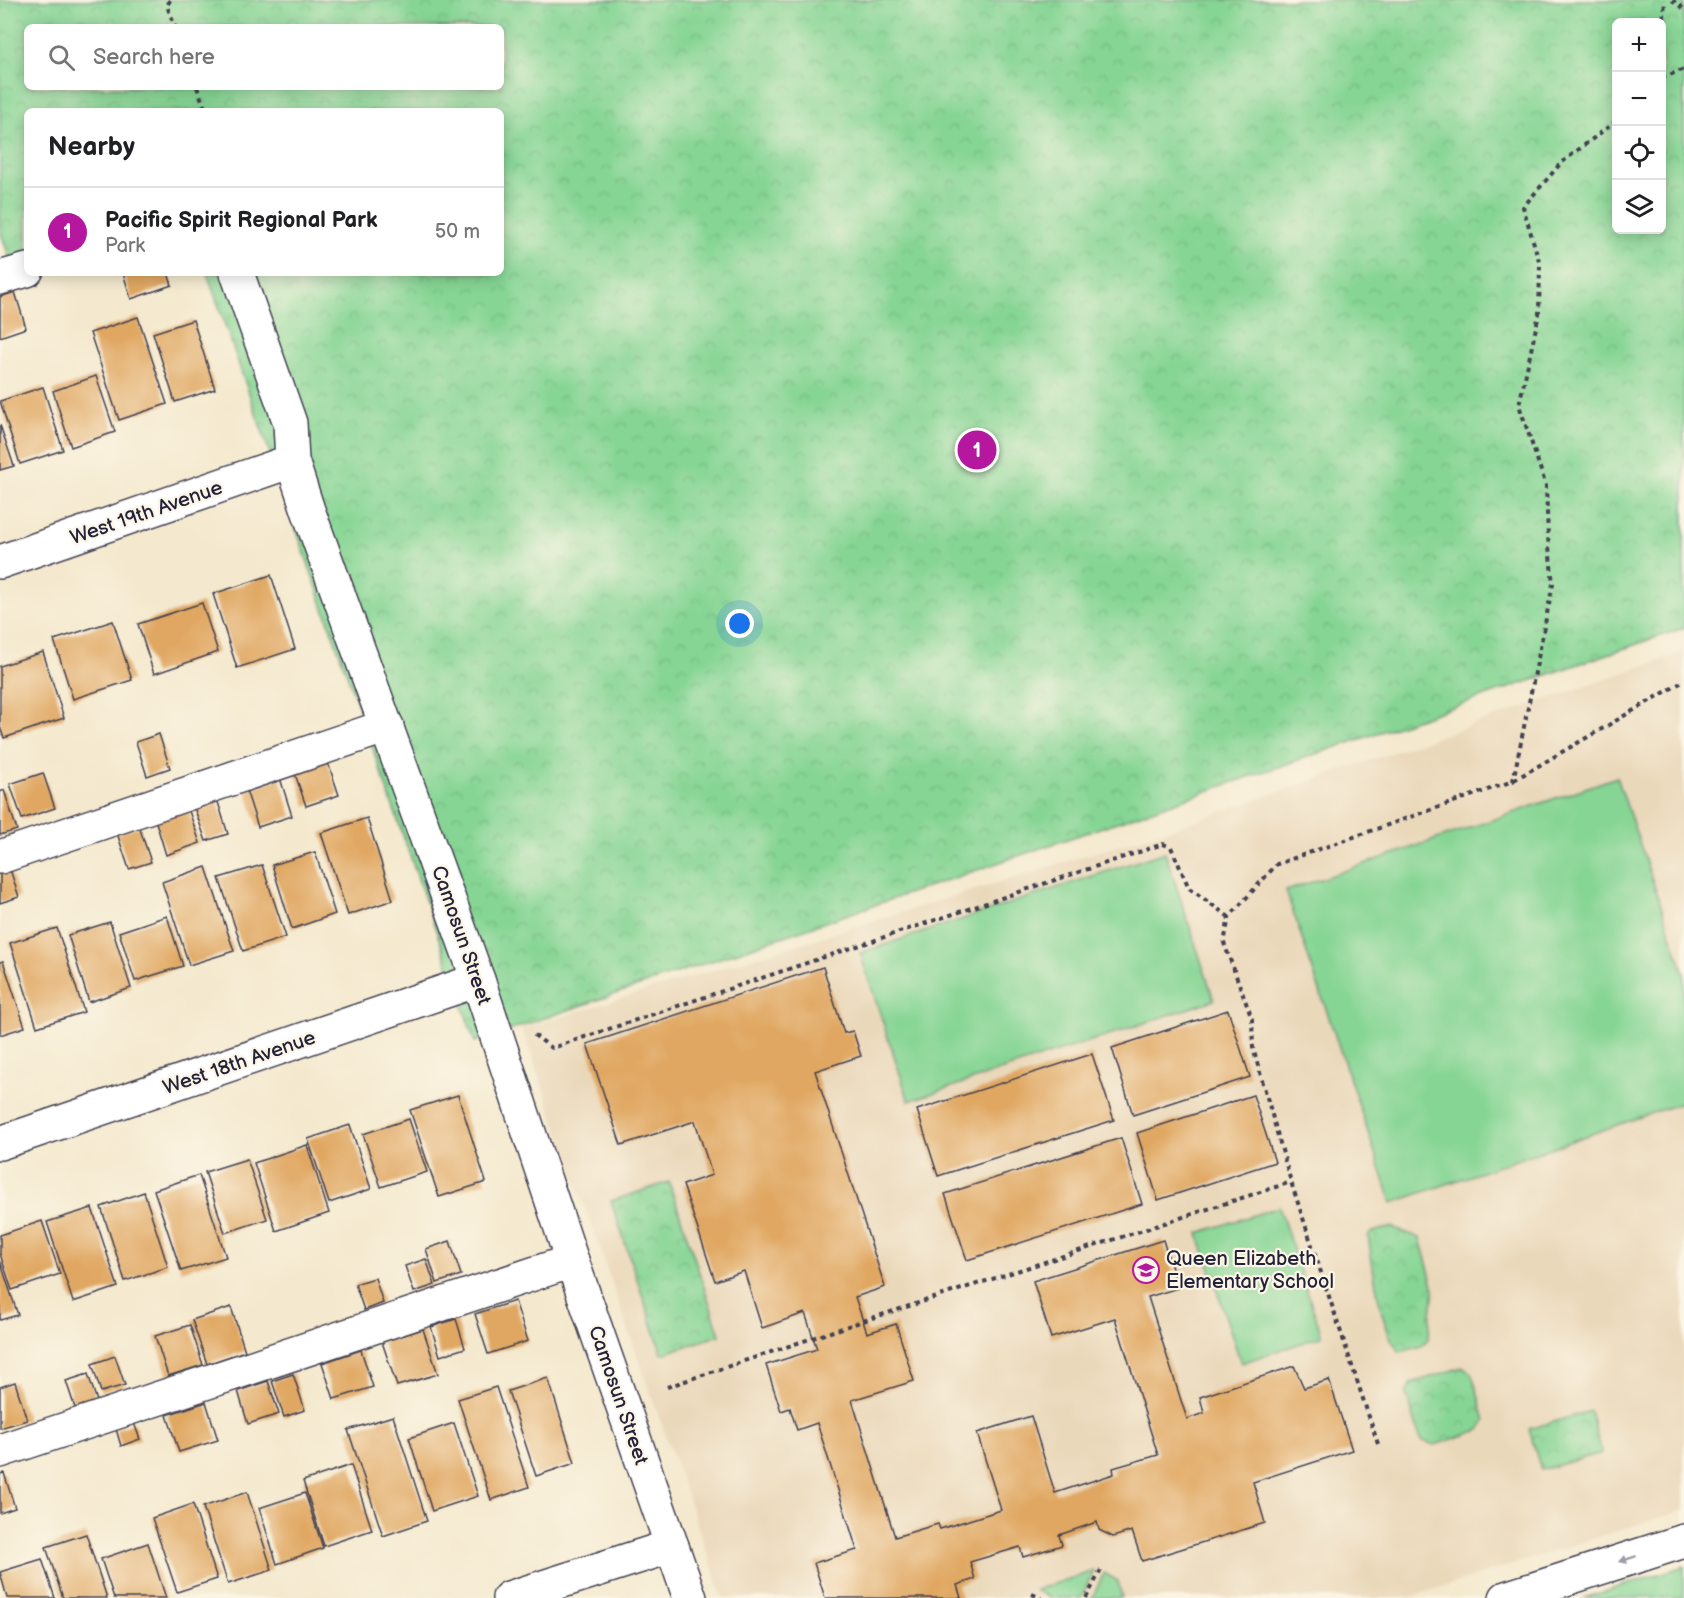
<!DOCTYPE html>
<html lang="en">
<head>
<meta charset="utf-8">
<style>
	body { margin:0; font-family:"Balsamiq Sans",sans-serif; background:#f6f6f6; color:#202124 }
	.controls { position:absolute; right:18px; top:18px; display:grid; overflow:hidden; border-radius:9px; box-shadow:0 3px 15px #0003 }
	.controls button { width:54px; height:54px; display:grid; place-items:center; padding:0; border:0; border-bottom:2px solid #e0e0e0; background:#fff; color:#202124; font:30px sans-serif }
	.you { position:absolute; left:740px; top:624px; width:21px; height:21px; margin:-15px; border:4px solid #fff; border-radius:50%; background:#1a73e8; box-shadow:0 0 0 9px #1a73e833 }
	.badge { display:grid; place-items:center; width:39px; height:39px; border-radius:50%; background:#b5179e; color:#fff; font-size:20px; font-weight:700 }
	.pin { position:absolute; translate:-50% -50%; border:3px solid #fff; box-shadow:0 2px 6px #0006 }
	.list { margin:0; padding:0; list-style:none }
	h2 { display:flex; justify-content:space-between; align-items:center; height:78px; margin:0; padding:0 24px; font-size:26px }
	h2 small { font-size:20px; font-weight:400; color:#757577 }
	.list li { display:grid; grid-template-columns:39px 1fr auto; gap:18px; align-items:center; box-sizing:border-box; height:90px; padding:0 24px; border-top:2px solid #e0e0e0 }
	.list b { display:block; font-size:22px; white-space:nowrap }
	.list p { margin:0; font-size:20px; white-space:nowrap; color:#757577 }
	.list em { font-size:20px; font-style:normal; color:#757577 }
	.icon { flex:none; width:33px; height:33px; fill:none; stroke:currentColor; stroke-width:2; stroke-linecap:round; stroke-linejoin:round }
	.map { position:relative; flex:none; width:1684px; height:1598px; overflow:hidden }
	.search { position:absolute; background:#fff; box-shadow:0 3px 15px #0003; left:24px; top:24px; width:480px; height:66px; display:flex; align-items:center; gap:15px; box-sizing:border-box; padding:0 21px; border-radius:9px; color:#757577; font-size:22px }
	.panel { position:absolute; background:#fff; box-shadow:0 3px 15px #0003; left:24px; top:108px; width:480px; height:168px; border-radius:9px }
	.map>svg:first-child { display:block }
</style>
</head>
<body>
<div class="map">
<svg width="1684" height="1598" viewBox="0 0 1684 1598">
	<defs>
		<pattern id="park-crowns" width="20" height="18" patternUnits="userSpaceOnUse" patternTransform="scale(1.5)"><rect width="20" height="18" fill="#86d594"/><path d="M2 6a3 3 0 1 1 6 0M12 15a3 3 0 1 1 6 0" fill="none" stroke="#73b780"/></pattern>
	</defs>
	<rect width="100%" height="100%" fill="#fcf5e5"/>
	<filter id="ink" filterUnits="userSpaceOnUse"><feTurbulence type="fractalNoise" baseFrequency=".0167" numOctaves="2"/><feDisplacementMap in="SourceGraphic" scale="12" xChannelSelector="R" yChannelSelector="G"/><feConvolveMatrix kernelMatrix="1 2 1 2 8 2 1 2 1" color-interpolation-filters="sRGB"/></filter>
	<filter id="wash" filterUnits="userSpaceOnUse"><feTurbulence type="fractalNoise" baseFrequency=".008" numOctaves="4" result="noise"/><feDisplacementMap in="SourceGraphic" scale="24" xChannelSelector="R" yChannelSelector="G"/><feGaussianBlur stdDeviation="1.35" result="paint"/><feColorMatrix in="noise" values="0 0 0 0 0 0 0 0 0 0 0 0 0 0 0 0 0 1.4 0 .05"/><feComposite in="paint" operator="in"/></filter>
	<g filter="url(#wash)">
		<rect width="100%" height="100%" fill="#f4e9ce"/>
		<polygon fill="#ead8ba" points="1684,652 1684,1510 1408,1598 723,1598 522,1029 1159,833"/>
		<g fill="#86d594" stroke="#547c68" stroke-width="1.5">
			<polygon points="1617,777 1684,973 1684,1102 1392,1203 1286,891"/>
			<polygon points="1165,852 1214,1000 909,1101 860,953"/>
			<polygon points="1279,1207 1322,1336 1241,1363 1198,1233"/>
			<polygon points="1684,1566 1684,1598 1584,1598"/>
			<polygon points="1094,1571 1081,1598 1050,1598 1035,1590"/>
			<polygon points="1104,1573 1118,1581 1122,1598 1092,1598"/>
		</g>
		<g fill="url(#park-crowns)" stroke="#547c68" stroke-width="1.5" fill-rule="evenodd">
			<path d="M0,0h1684v628l-1209,414 -268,-769h294v-162h-474v149l-15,5 -12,-35zM1616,22h46v208h-46zM27,27h474v60h-474z"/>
			<polygon points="669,1182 720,1335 662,1354 611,1201"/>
			<path d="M1392,1227l28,11 14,51 -6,50 -7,7 -21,6c-20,-20 -27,-87 -32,-116l4,-4z"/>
			<polygon points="1462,1367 1472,1373 1485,1421 1480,1430 1435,1445 1421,1441 1406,1393 1412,1383"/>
			<polygon points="1590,1411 1602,1453 1541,1470 1529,1429"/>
		</g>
		<g id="blocks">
			<g fill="#e0a762">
				<polygon points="123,273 168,273 172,285 131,299"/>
				<polygon points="15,292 26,328 0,337 0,297"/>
				<polygon points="138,317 167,404 119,420 90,333"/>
				<polygon points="193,320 215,389 175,402 153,333"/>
				<polygon points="96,376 115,432 71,447 53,391"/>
				<polygon points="43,387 63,450 20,464 0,401"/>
				<polygon points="0,425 14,466 0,470"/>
				<polygon points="271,575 295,649 237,668 213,594"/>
				<polygon points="202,603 218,652 154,674 138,624"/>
				<polygon points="113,621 132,680 73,699 54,640"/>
				<polygon points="43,652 64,718 4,738 0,727 0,666"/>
				<polygon points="159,734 170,768 147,776 136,742"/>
				<polygon points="326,757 339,795 306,806 293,768"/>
				<polygon points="43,773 55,808 22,819 10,784"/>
				<polygon points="280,778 292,816 258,827 246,790"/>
				<polygon points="4,790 17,830 0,835 0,792"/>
				<polygon points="217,799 228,834 206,841 194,807"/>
				<polygon points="188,808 200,843 166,855 155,819"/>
				<polygon points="367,818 393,900 348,915 321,833"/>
				<polygon points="139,826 151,862 129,869 117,833"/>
				<polygon points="315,852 335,914 292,929 272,865"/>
				<polygon points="262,865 286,937 243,951 219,878"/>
				<polygon points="9,866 19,897 0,903 0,869"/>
				<polygon points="206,867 234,951 189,965 162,882"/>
				<polygon points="167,916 183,966 135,981 119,932"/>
				<polygon points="110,922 131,988 89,1002 68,935"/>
				<polygon points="57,928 84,1012 37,1027 10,943"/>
				<polygon points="3,961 25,1027 0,1035 0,962"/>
				<polygon points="823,967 844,1033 853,1031 861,1056 815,1071 885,1287 855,1297 867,1333 896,1324 914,1381 852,1400 895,1537 938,1524 940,1529 1001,1510 977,1433 1031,1416 1055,1493 1114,1474 1113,1468 1158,1455 1115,1318 1051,1338 1033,1281 1163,1240 1178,1288 1148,1297 1187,1419 1204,1413 1200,1397 1294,1366 1304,1388 1329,1380 1352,1450 1253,1482 1265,1523 1142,1561 1132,1531 1113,1537 1099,1530 1097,1522 1059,1535 1062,1545 1023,1557 1020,1547 970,1562 975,1579 957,1585 961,1598 825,1598 814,1563 857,1550 817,1423 797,1430 790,1408 781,1411 766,1365 817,1349 805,1313 762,1328 744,1271 715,1281 683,1185 712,1175 695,1121 621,1145 587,1044"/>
				<polygon points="1228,1010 1250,1077 1133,1115 1112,1048"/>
				<polygon points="1092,1054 1114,1120 938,1176 917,1110"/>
				<polygon points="458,1095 486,1182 439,1197 410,1110"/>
				<polygon points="1253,1095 1275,1162 1158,1200 1137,1133"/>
				<polygon points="409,1119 427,1172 381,1187 363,1134"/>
				<polygon points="350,1125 371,1189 329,1203 308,1139"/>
				<polygon points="1121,1138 1142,1204 967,1260 945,1194"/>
				<polygon points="307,1145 329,1213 276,1231 254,1163"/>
				<polygon points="247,1159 267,1219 225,1233 205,1172"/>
				<polygon points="199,1175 226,1257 181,1271 154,1190"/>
				<polygon points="144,1192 168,1267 125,1281 101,1207"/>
				<polygon points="92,1208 118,1287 73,1302 47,1222"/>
				<polygon points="42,1221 60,1274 12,1290 0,1254 0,1235"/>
				<polygon points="450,1241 461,1275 437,1283 426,1249"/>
				<polygon points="426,1259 435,1285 414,1292 405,1266"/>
				<polygon points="0,1261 18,1315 0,1320"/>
				<polygon points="375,1278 383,1303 364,1310 355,1284"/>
				<polygon points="515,1301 528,1341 488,1354 475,1314"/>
				<polygon points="231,1307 245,1351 207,1364 192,1320"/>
				<polygon points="456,1319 465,1348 440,1356 431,1327"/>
				<polygon points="190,1325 203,1365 168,1376 155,1336"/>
				<polygon points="423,1329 438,1374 397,1386 382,1342"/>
				<polygon points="361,1350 373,1387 334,1399 322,1363"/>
				<polygon points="115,1356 125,1385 101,1392 92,1364"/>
				<polygon points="88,1374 97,1401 75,1408 66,1381"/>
				<polygon points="293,1374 305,1410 284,1417 272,1381"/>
				<polygon points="548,1378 575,1463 536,1476 508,1391"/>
				<polygon points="268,1381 279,1414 248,1424 238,1391"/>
				<polygon points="15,1382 27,1420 0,1428 0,1387"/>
				<polygon points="496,1387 529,1487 491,1500 458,1399"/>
				<polygon points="206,1402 218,1440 179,1452 167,1415"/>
				<polygon points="393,1416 427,1521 383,1536 348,1430"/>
				<polygon points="134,1423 140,1439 121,1446 116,1429"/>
				<polygon points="454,1423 478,1496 432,1511 409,1438"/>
				<polygon points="351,1465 372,1530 324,1546 303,1481"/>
				<polygon points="4,1473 15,1508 0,1513 0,1474"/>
				<polygon points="247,1492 272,1570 228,1584 203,1507"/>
				<polygon points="305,1493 323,1548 277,1564 259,1508"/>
				<polygon points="193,1504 217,1579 177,1592 152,1518"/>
				<polygon points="86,1534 107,1598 63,1598 46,1547"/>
				<polygon points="148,1543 166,1598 114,1598 101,1559"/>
				<polygon points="42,1559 55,1598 7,1598 0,1572"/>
			</g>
		</g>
	</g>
	<g filter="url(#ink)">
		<use href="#blocks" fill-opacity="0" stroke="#424051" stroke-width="1.5"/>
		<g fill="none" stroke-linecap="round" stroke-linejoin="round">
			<defs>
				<g id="minor">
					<polyline points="237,273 290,423 292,461 308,510 478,980 572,1261 690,1598"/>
					<polyline points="0,278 27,270"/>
					<polyline points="0,562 292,461"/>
					<polyline points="0,857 387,726"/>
					<polyline points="0,1143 478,980"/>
					<polyline points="0,1451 572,1261"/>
					<polyline points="509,1598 672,1546"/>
				</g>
				<polyline id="major" points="1506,1598 1684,1541"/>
			</defs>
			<use href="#minor" stroke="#424051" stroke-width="36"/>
			<use href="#major" stroke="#424051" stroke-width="36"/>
			<g stroke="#424051" stroke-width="4" stroke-dasharray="4.5 4.5" stroke-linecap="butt">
				<polyline points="170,0 167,6 175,27"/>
				<polyline points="1672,0 1684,9"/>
				<polyline points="1662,36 1665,0"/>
				<polyline points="1662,78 1684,69"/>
				<polyline points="197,87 206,111"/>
				<polyline points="1514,780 1684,681"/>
				<polyline points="534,1035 552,1048 1163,844 1171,847 1189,888 1229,917"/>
				<polyline points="667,1387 863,1321 1291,1182"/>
				<polyline points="1378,1444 1291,1182 1253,1048 1252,1019 1224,943 1229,917 1277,864 1513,781 1553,584 1548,537 1546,486 1519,405 1539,314 1540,264 1523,207 1561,163 1616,121"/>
				<polyline points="1032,1594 1041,1598"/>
				<polyline points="1086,1598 1101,1570"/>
			</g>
			<use href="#minor" stroke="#fff" stroke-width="33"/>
			<use href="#major" stroke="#fff" stroke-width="33"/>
		</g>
		<defs><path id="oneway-solid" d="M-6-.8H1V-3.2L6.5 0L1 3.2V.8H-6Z" transform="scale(1.5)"/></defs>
		<use fill="#9c9ca7" href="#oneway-solid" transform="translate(1628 1559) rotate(162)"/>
	</g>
	<defs>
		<symbol id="school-ring" viewBox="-11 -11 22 22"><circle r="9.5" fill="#fcf5e5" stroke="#b5179e" stroke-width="1.5"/><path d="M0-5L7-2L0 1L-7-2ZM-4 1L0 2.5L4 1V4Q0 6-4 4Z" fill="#b5179e"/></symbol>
	</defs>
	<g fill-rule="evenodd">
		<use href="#school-ring" x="1131" y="1255" width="30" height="30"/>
	</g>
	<g text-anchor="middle" stroke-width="4.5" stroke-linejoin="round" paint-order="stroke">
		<g font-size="20" fill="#22223b" stroke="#fcf5e5">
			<text transform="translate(146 512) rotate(-19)" y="7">West 19th Avenue</text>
			<text transform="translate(462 935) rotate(71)" y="7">Camosun Street</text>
			<text transform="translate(239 1062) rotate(-19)" y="7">West 18th Avenue</text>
			<text transform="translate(619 1395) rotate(71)" y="7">Camosun Street</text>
		</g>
		<g font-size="20" fill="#22223b" stroke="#fcf5e5" text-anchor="start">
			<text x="1166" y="1265">Queen Elizabeth<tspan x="1166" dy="23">Elementary School</tspan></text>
		</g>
	</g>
</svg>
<div class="controls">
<button>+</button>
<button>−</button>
<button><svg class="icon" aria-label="locate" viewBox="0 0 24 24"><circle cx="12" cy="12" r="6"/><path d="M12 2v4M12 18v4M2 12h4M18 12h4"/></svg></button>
<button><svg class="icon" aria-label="layers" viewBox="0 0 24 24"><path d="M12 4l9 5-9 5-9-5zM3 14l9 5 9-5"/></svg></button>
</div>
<div class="you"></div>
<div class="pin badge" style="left:977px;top:450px">1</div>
<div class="search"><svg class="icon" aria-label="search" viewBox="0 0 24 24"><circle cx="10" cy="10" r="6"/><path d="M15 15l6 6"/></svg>Search here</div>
<section class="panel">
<h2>Nearby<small></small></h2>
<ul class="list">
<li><span class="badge">1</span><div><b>Pacific Spirit Regional Park</b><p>Park</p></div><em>50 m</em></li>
</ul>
</section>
</div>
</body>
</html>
